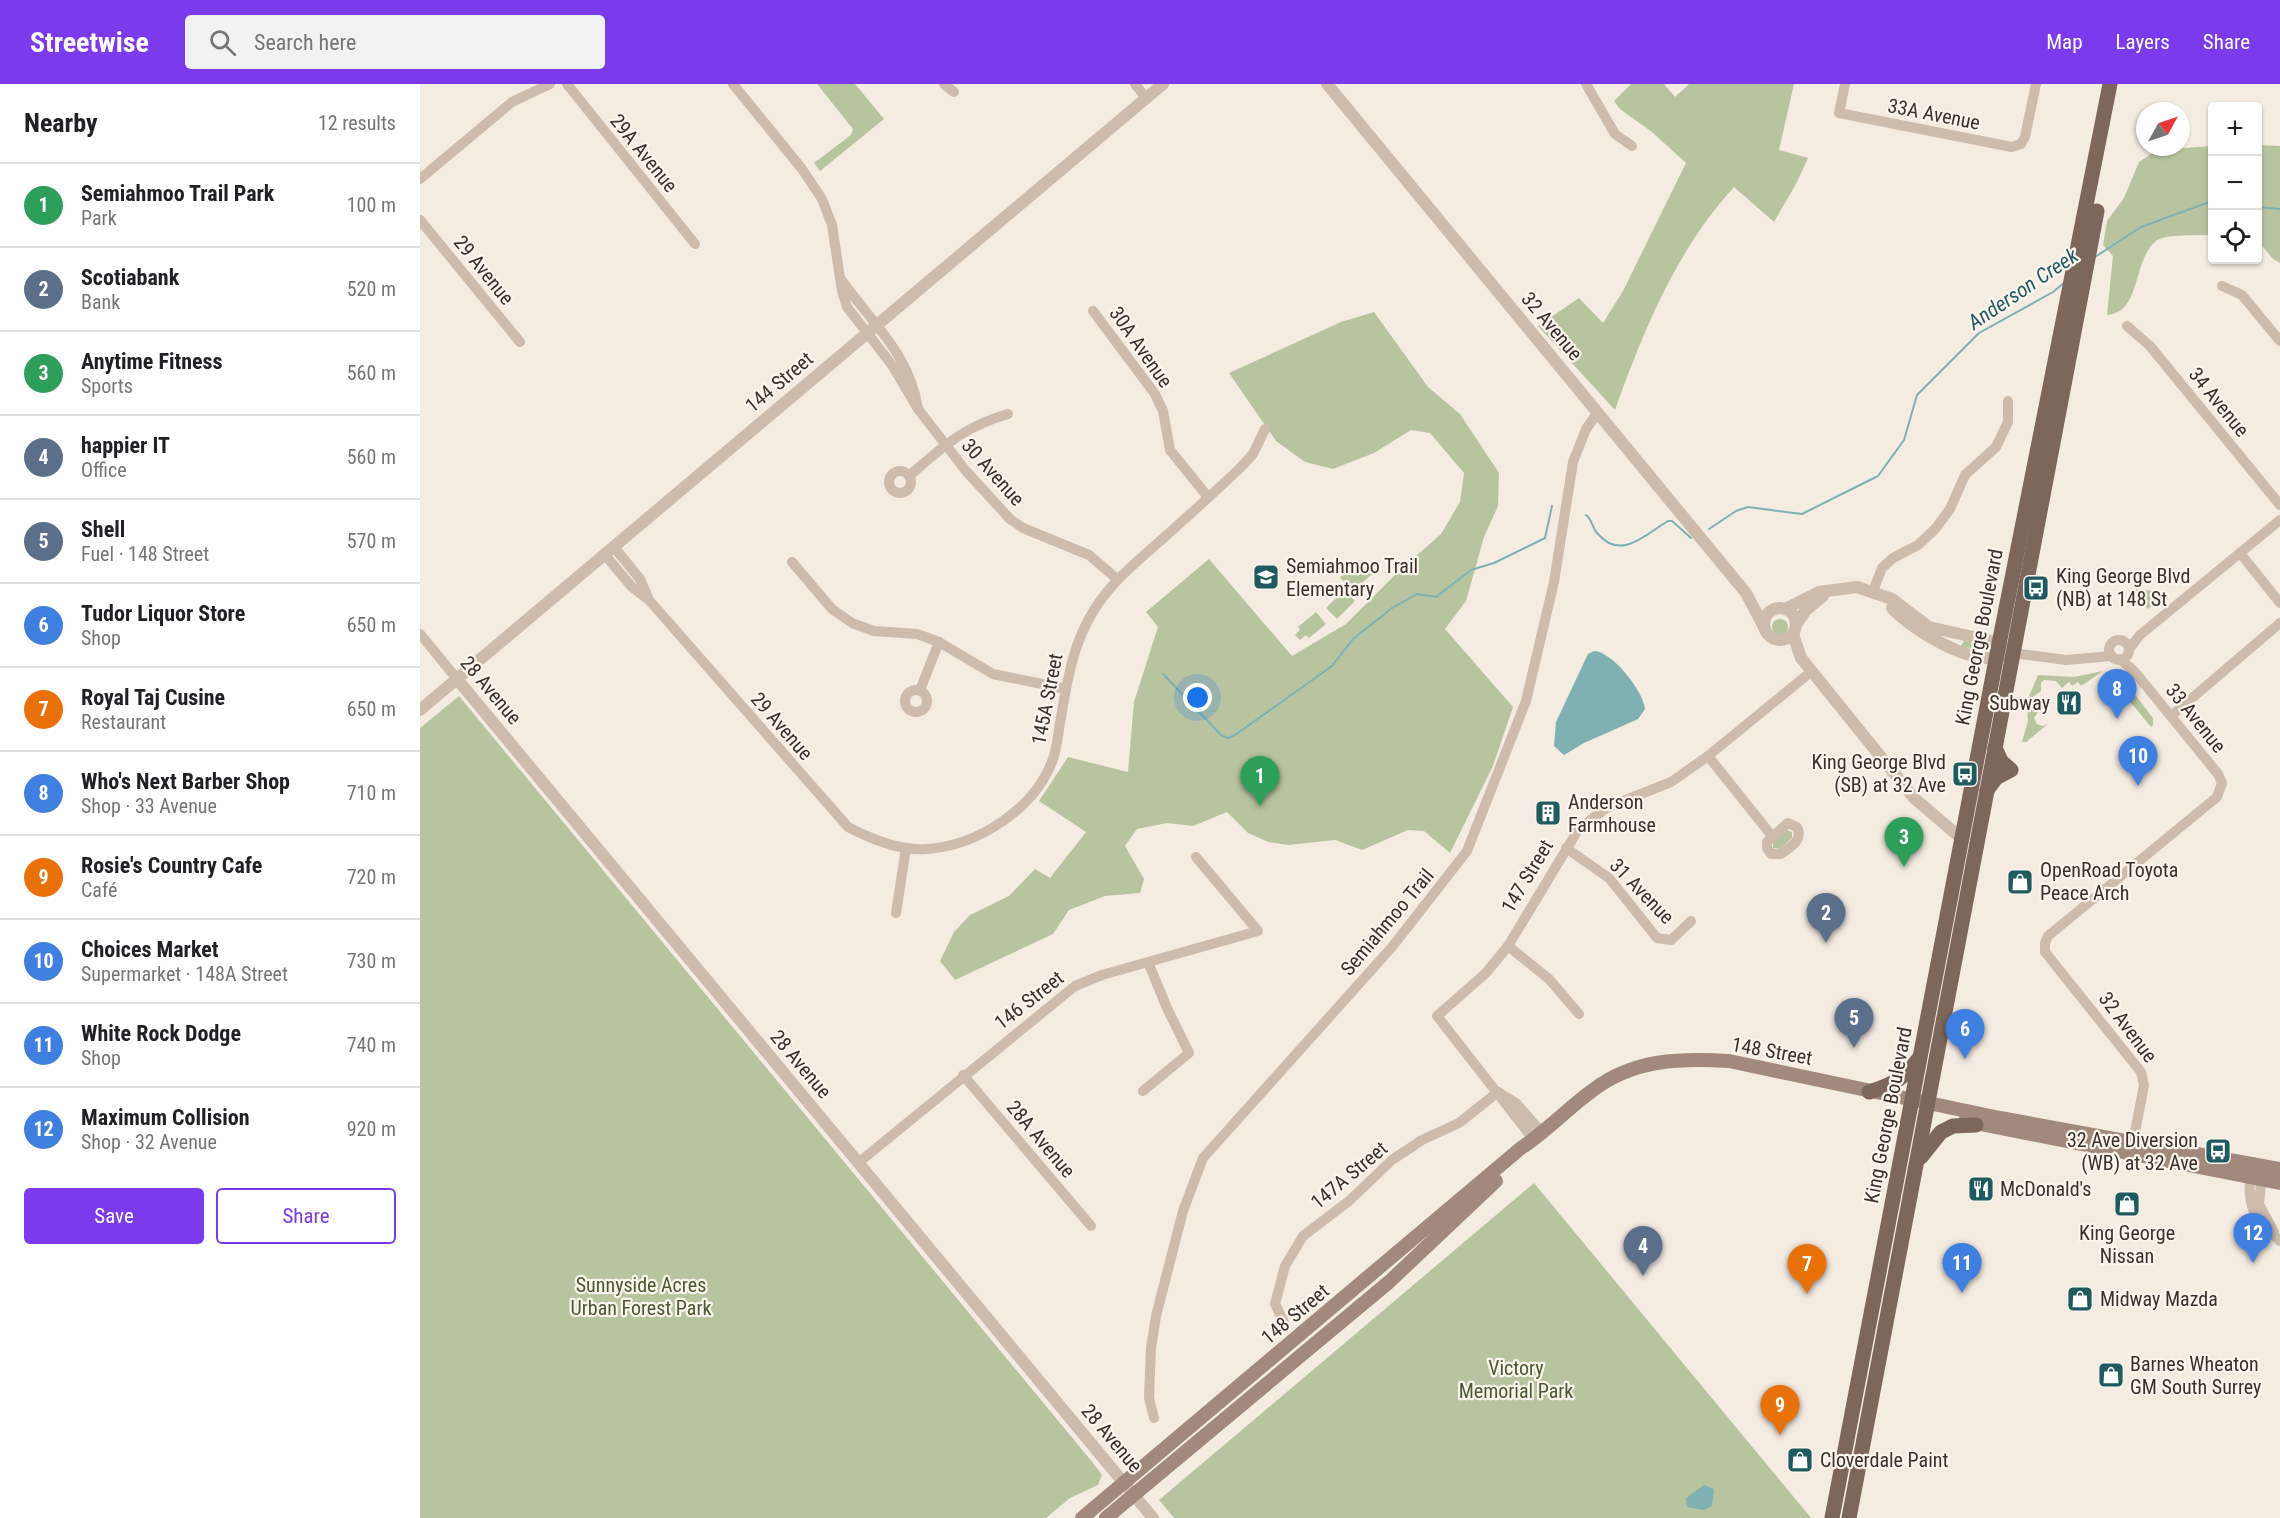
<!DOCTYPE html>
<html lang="en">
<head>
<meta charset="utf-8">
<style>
	body { margin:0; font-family:"Roboto Condensed",sans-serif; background:#f2f2f2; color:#202124 }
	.controls { position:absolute; right:18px; top:18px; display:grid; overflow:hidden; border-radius:6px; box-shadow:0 2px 4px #0004 }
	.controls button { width:54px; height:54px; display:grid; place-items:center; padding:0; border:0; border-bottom:2px solid #e0e0e0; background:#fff; color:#202124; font:30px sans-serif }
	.compass { position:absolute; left:1716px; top:18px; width:54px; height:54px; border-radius:50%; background:#fff; box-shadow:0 2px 4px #0004; rotate:50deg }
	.you { position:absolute; left:778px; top:614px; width:21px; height:21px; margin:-15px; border:4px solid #fff; border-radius:50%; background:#1a73e8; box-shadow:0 0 0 9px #1a73e833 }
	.badge { display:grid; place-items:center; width:39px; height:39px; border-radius:50%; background:#7c3aed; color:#fff; font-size:20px; font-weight:700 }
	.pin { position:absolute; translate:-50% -50px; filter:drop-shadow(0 2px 3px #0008) }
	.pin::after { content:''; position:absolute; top:32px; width:21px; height:18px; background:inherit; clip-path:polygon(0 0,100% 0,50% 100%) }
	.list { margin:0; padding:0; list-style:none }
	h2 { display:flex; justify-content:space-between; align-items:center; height:78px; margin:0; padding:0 24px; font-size:26px }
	h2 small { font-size:20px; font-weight:400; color:#757577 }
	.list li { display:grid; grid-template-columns:39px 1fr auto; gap:18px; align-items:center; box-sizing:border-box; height:84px; padding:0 24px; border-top:2px solid #e0e0e0 }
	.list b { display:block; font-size:22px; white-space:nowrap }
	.list p { margin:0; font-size:20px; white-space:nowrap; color:#757577 }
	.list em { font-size:20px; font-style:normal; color:#757577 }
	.actions { display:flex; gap:12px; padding:18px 24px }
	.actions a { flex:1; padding:14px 0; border:2px solid #7c3aed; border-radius:6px; text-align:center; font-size:21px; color:#7c3aed }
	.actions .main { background:#7c3aed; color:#fff }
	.icon { flex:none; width:33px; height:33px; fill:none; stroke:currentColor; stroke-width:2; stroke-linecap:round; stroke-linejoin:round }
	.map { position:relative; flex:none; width:1860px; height:1434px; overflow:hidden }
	header { display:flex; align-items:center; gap:36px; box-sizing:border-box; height:84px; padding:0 30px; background:#7c3aed; color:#fff }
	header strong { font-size:28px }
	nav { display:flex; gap:33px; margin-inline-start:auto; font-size:21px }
	.search { width:420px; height:54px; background:#f2f2f2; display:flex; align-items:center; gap:15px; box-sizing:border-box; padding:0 21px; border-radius:6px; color:#757577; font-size:22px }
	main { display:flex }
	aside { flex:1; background:#fff }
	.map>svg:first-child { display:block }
</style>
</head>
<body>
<header>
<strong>Streetwise</strong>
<div class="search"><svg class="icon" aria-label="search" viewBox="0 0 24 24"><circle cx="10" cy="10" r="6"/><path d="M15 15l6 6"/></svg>Search here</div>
<nav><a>Map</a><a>Layers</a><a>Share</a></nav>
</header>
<main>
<aside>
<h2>Nearby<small>12 results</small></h2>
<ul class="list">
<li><span class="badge" style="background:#2e9e5b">1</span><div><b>Semiahmoo Trail Park</b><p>Park</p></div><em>100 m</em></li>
<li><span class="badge" style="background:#5c6f8a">2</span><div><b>Scotiabank</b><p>Bank</p></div><em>520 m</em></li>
<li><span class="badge" style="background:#2e9e5b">3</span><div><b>Anytime Fitness</b><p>Sports</p></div><em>560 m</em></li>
<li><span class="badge" style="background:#5c6f8a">4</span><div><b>happier IT</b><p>Office</p></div><em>560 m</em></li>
<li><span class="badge" style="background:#5c6f8a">5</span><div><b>Shell</b><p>Fuel · 148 Street</p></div><em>570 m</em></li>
<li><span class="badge" style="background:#3f7fe0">6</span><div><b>Tudor Liquor Store</b><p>Shop</p></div><em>650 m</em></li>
<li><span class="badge" style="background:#e8710a">7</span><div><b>Royal Taj Cusine</b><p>Restaurant</p></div><em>650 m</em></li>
<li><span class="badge" style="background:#3f7fe0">8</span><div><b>Who's Next Barber Shop</b><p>Shop · 33 Avenue</p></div><em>710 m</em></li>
<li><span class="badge" style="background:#e8710a">9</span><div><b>Rosie's Country Cafe</b><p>Café</p></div><em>720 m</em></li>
<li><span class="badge" style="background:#3f7fe0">10</span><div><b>Choices Market</b><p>Supermarket · 148A Street</p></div><em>730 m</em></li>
<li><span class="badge" style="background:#3f7fe0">11</span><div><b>White Rock Dodge</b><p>Shop</p></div><em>740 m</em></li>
<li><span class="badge" style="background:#3f7fe0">12</span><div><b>Maximum Collision</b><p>Shop · 32 Avenue</p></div><em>920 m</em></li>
</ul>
<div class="actions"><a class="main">Save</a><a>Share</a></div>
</aside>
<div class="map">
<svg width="1860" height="1434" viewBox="0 0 1860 1434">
	<rect width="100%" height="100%" fill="#f4ebe1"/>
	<g fill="#b8c4a0">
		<polygon points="397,0 435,0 464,35 400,87 394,79 431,51 433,45"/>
		<path d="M1211,0h33l11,13 14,-13h105l-15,66 29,8 -12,26 -22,38 -40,-35c-57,62 -91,144 -119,223l-77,-84 41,-28 24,25 20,-32 63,-128 -34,-31 -32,-23 -6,-8z"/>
		<polygon points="1838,61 1860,62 1860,179 1853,175 1838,157"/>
		<path d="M1792,62v89c-13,1 -46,-2 -56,6 -24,19 -14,71 -49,74l6,-59 -10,-11 4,-24 17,-23 15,-36 18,-12z"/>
		<polygon points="954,228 1008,303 1040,330 1079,389 1078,422 1064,453 1046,517 1025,545 1093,623 1073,682 1030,769 1004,747 988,746 942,766 915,756 868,761 848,758 828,749 807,728 773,742 747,739 717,745 705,762 724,795 720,809 685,812 649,826 633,850 535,896 520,877 534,848 550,831 589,812 615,785 630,794 666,748 619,717 648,673 708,688 714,618 738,543 726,528 789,475 872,572 926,540 979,487 1021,450 1040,418 1044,389 1010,349 991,346 954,369 913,385 885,378 856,357 809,289 921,238"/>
		<polygon points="939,476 952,490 932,508 920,493"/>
		<polygon points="1711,504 1747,509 1728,525"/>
		<polygon points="924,506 935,517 917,535 906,524"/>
		<polygon points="896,528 906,540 889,554 886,551 880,556 875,551 880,546 878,543"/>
		<circle cx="1360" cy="543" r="8"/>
		<polygon points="1544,557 1568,562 1567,568 1541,562"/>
		<polygon points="1683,587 1661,602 1658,598 1652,602 1649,598 1642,604 1636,597 1624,596 1621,599 1621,607 1607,617 1618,591 1654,593"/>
		<path d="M1689,592c16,0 34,30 44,42v7l-2,2z"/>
		<polygon points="39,612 673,1379 682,1391 678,1401 650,1414 626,1434 0,1434 0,644"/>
		<polygon points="1614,619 1619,627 1614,634 1617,640 1623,642 1628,640 1606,658 1602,658 1608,637 1607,624"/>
		<polygon points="1366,746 1372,748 1372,754 1360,765 1353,764 1353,758"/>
		<polygon points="1114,1099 1391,1434 754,1434 739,1416"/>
	</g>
	<g fill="#7fb0b2">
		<path d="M1174,567c18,0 50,41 51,58l-7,10 -54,24 -20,12 -10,-9 2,-24 32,-68z"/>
		<polygon points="1284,1401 1294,1405 1292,1422 1284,1426 1267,1423 1266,1414"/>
	</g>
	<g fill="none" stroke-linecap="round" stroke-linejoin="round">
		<g stroke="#7fb0b2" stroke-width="2">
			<polyline points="1838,123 1860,125"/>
			<polyline points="1675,173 1721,143 1792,117"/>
			<path d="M1166,431c6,4 6,13 12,19 23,27 48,0 70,-13h4l19,17"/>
			<polyline points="1289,445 1316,427 1328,423 1382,430 1458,392 1484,356 1497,311 1559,249 1633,208 1645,198"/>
			<polyline points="743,590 802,652 808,654 815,651 912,582 933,555 972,524 997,510 1016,513 1051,486 1074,479 1125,454 1132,422"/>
		</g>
		<g stroke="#cdbbac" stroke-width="10">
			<polyline points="147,0 275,160"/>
			<path d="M313,0l69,85 20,30 10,26 10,66 5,16 45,58 26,44c-8,-55 -47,-87 -78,-131"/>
			<polyline points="524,0 534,8"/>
			<polyline points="715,0 726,14"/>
			<polyline points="1166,0 1195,50 1212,62"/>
			<polyline points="1425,0 1419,29 1592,63 1601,60 1605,53 1616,0"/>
			<polyline points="0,95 92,18 130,0"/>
			<polyline points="0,136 100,258"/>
			<polyline points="1802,202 1822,211 1860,257"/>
			<polyline points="673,227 735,310 743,327 750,366 788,413"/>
			<polyline points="1707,242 1730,262 1860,421"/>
			<polyline points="498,325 546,387 590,435 603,444 669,471 697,495"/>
			<circle cx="480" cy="398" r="11"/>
			<path d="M489,392c35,-30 54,-49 99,-62"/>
			<polyline points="194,463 220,495 229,516"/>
			<polyline points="1820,469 1860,519"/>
			<path d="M185,471l27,32 17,13 199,227c23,12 52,24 78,22 52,-3 110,-41 127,-90 4,-11 5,-25 7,-36 7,-40 12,-78 34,-113 17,-27 41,-47 65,-68 28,-25 55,-49 81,-74l13,-14 12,-25"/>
			<polyline points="372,478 412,525 432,539 454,547 497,550 519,558 573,590 646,605"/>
			<polyline points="1453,507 1462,484 1473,474 1498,461 1515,445 1530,425 1545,391 1576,363 1588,338 1588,317"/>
			<polyline points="0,550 37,595"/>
			<circle cx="1699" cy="566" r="10"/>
			<polyline points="1709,565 1720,551 1860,436"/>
			<polyline points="1593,569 1646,576 1692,572"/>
			<polyline points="1700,575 1714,587 1798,690 1802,699 1797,713 1628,852 1625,859 1625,868 1721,988 1724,1001 1712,1064"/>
			<circle cx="496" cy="617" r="11"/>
			<polyline points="500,606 519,558"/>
			<polyline points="1751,632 1860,539"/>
			<polyline points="1288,672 1352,752"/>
			<path d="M1368,739l9,4c7,13 -7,20 -16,27h-10l-4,-6v-6z"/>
			<polyline points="1146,764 1189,794 1237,854 1251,856 1271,837"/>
			<polyline points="476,829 486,764"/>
			<polyline points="1088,862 1129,895 1159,930"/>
			<polyline points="543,991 671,1142"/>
			<polyline points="723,1007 769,969 747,924 728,878"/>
			<polyline points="1078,1008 1096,1019 1122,1049"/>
			<polyline points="1114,1056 1017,932 1066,889 1088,862 1158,746 1186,724 1251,698 1288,672 1392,587"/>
			<polyline points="438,1079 655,902 682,891 838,847 776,773"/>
			<path d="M1831,1085c-5,39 2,47 29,72"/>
			<polyline points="1842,1090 1839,1120 1854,1148"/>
			<polyline points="864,1238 855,1220 865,1182 883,1152 929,1117 972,1076 1002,1056 1039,1039 1078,1008"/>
			<polyline points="734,1334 729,1314 731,1264 736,1232 763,1127 783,1074 972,863 1047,767 1106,617 1134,498 1153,378 1166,345 1178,328"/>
		</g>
		<g stroke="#cdbbac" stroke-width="12">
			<polyline points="907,0 1326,509 1345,545"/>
			<path d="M1472,524c22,23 80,59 112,48"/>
			<circle cx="1360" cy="540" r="16"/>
			<polyline points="1365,525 1399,508 1437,503 1472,515 1509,543 1571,557 1593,569"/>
			<polyline points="1377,539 1386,526 1403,512"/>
			<polyline points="1373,550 1381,574 1494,714 1542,755"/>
			<polyline points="37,595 733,1434"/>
			<polyline points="0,626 743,0"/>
		</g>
		<g stroke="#a18a7d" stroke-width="14">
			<polyline points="1545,1037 1860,1099"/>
			<path d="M662,1434l439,-370c26,-17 47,-40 72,-58 41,-31 87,-32 136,-29l271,57 280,51"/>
			<polyline points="686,1434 969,1198 1076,1097"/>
		</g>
		<g stroke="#7d675c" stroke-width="15">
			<polyline points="1567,706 1576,694 1591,686 1581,677 1575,664"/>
			<path d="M1449,1008c24,-7 36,-14 50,-34"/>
			<polyline points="1501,1073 1521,1048 1533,1042 1556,1041"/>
			<polyline points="1412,1434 1579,560 1690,0"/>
			<polyline points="1429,1434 1677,127"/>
		</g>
	</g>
	<defs>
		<symbol id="school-square" viewBox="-11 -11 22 22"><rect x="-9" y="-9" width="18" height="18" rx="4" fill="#1f5a5e" stroke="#fbf5ee"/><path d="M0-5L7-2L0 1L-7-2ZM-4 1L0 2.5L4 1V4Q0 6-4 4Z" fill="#fff"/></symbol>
		<symbol id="bus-square" viewBox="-11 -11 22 22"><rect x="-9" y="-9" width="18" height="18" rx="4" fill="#1f5a5e" stroke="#fbf5ee"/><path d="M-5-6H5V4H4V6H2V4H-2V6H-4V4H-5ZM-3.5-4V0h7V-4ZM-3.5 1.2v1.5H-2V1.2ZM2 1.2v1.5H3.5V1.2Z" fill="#fff"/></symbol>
		<symbol id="restaurant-square" viewBox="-11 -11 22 22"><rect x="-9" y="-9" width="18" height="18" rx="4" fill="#1f5a5e" stroke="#fbf5ee"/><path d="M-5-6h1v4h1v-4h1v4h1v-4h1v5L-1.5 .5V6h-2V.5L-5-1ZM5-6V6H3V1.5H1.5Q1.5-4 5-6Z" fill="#fff"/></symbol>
		<symbol id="building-square" viewBox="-11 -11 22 22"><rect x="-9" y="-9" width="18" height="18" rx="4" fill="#1f5a5e" stroke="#fbf5ee"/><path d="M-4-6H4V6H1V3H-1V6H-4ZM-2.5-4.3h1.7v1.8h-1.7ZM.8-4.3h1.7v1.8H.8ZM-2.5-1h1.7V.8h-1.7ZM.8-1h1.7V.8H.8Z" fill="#fff"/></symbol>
		<symbol id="shop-square" viewBox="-11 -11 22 22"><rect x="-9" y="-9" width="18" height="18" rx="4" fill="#1f5a5e" stroke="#fbf5ee"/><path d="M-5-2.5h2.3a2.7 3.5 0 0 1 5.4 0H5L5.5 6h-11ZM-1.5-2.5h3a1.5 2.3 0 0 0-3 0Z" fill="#fff"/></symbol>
	</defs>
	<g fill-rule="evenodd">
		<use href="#school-square" x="831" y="478" width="30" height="30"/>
		<use href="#bus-square" x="1601" y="489" width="30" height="30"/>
		<use href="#restaurant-square" x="1634" y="604" width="30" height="30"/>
		<use href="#bus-square" x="1530" y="675" width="30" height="30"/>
		<use href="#building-square" x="1113" y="714" width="30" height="30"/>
		<use href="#shop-square" x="1585" y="783" width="30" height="30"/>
		<use href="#bus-square" x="1783" y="1052" width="30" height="30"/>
		<use href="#restaurant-square" x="1546" y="1090" width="30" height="30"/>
		<use href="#shop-square" x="1692" y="1105" width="30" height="30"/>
		<use href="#shop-square" x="1645" y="1200" width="30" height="30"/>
		<use href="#shop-square" x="1676" y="1276" width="30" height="30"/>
		<use href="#shop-square" x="1365" y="1361" width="30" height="30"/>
	</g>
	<g text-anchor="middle" stroke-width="4.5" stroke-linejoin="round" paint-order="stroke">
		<g font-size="20" fill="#3b302b" stroke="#fbf5ee">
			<text transform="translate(1514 30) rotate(11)" y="7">33A Avenue</text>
			<text transform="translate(224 69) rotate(51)" y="7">29A Avenue</text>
			<text transform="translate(64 186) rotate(51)" y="7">29 Avenue</text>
			<text transform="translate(1132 242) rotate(50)" y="7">32 Avenue</text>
			<text transform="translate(721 263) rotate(55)" y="7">30A Avenue</text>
			<text transform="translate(359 298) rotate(-40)" y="7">144 Street</text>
			<text transform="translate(1799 318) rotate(51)" y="7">34 Avenue</text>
			<text transform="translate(573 388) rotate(48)" y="7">30 Avenue</text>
			<text transform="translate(1559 553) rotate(-79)" y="7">King George Boulevard</text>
			<text transform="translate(71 606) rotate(50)" y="7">28 Avenue</text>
			<text transform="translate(627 615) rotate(-79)" y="7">145A Street</text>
			<text transform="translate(1776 634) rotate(51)" y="7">33 Avenue</text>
			<text transform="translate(362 642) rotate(49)" y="7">29 Avenue</text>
			<text transform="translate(1107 792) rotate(-59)" y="7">147 Street</text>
			<text transform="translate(1222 807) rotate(46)" y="7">31 Avenue</text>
			<text transform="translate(967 838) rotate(-50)" y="7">Semiahmoo Trail</text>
			<text transform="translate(609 916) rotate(-38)" y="7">146 Street</text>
			<text transform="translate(1708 943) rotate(53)" y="7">32 Avenue</text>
			<text transform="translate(1352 967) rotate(10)" y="7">148 Street</text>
			<text transform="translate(381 980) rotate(50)" y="7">28 Avenue</text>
			<text transform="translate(1468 1031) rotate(-79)" y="7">King George Boulevard</text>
			<text transform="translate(621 1055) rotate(50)" y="7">28A Avenue</text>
			<text transform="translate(929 1091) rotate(-40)" y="7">147A Street</text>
			<text transform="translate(875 1230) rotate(-40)" y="7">148 Street</text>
			<text transform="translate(692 1354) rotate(50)" y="7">28 Avenue</text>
		</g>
		<g font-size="20" fill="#3b302b" stroke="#fbf5ee" text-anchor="start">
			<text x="866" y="489">Semiahmoo Trail<tspan x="866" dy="23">Elementary</tspan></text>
			<text x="1636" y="499">King George Blvd<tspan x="1636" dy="23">(NB) at 148 St</tspan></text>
			<text x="1630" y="626" text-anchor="end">Subway</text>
			<text x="1526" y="685" text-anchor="end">King George Blvd<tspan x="1526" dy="23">(SB) at 32 Ave</tspan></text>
			<text x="1148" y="725">Anderson<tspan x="1148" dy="23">Farmhouse</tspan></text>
			<text x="1620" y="793">OpenRoad Toyota<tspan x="1620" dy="23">Peace Arch</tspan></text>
			<text x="1778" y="1063" text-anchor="end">32 Ave Diversion<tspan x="1778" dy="23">(WB) at 32 Ave</tspan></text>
			<text x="1580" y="1112">McDonald's</text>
			<text x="1707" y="1156" text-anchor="middle">King George<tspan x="1707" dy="23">Nissan</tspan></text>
			<text x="1680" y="1222">Midway Mazda</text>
			<text x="1710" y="1287">Barnes Wheaton<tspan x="1710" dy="23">GM South Surrey</tspan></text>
			<text x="1400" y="1383">Cloverdale Paint</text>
		</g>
		<g font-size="20" fill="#4a5a2e" stroke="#fbf5ee">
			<text x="221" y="1208">Sunnyside Acres<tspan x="221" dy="23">Urban Forest Park</tspan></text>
			<text x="1096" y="1291">Victory<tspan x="1096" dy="23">Memorial Park</tspan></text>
		</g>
		<g font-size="21" font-style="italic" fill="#1f5a5e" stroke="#fbf5ee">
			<text transform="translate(1603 205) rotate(-34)" y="7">Anderson Creek</text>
		</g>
	</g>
</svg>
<div class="controls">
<button>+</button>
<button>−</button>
<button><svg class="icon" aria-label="locate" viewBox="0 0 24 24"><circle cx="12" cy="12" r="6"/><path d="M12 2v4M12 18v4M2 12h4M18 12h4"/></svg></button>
</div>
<svg class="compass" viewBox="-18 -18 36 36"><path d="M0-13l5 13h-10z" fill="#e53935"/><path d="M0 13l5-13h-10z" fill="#757577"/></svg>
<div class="you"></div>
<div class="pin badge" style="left:840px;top:722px;background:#2e9e5b">1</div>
<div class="pin badge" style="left:1406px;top:859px;background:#5c6f8a">2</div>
<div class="pin badge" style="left:1484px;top:783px;background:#2e9e5b">3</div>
<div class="pin badge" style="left:1223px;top:1192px;background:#5c6f8a">4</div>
<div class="pin badge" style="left:1434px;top:964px;background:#5c6f8a">5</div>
<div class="pin badge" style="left:1545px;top:975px;background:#3f7fe0">6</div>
<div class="pin badge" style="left:1387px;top:1210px;background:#e8710a">7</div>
<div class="pin badge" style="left:1697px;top:635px;background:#3f7fe0">8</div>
<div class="pin badge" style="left:1360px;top:1351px;background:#e8710a">9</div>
<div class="pin badge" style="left:1718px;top:702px;background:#3f7fe0">10</div>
<div class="pin badge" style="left:1542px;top:1209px;background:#3f7fe0">11</div>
<div class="pin badge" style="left:1833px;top:1179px;background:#3f7fe0">12</div>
</div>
</main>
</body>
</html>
